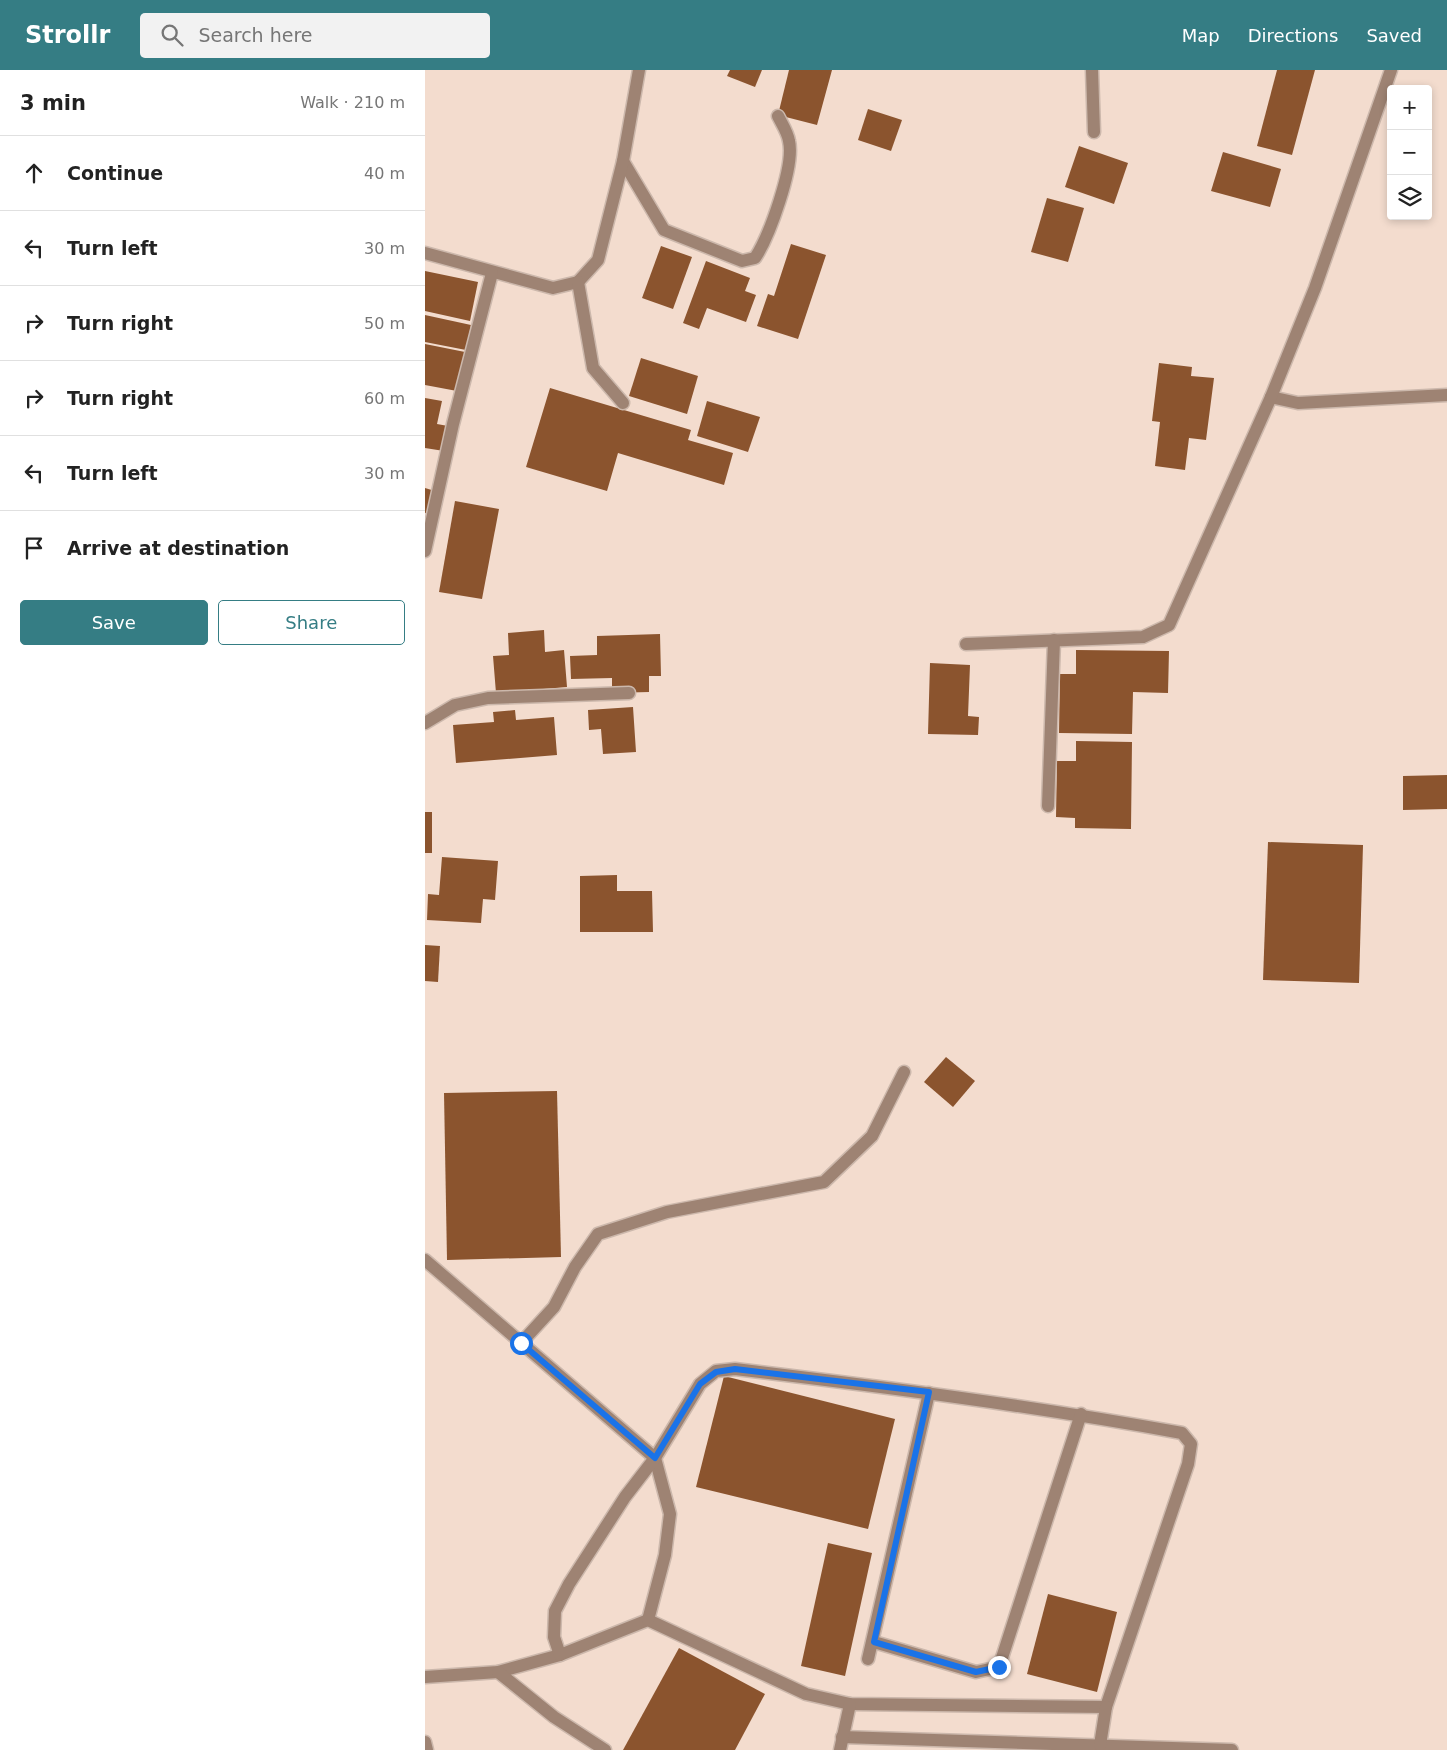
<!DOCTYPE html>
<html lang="en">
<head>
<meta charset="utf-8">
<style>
	body { margin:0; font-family:"DejaVu Sans",sans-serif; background:#f2f2f2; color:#222 }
	.controls { position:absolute; right:15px; top:15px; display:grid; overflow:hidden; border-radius:5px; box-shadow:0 2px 8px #0003 }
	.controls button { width:45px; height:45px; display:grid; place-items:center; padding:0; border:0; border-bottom:1px solid #e0e0e0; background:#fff; color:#222; font:25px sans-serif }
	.stop { position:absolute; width:15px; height:15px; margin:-11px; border:4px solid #1a73e8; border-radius:50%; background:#fff }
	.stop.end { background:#1a73e8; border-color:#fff; box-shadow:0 1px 5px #0008 }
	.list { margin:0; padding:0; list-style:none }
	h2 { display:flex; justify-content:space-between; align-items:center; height:65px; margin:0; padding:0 20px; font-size:21px }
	h2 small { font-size:16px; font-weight:400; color:#767676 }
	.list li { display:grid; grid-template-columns:32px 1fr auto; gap:15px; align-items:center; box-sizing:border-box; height:75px; padding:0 20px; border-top:1px solid #e0e0e0 }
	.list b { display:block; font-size:19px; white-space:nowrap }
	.list em { font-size:16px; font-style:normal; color:#767676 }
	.actions { display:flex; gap:10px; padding:15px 20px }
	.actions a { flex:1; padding:11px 0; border:1px solid #357d84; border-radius:5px; text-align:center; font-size:18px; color:#357d84 }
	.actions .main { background:#357d84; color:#fff }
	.icon { flex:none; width:28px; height:28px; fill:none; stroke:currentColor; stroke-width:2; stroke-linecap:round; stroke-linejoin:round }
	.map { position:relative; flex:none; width:1022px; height:1680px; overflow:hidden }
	header { display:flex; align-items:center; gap:30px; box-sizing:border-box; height:70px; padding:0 25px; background:#357d84; color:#fff }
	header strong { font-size:24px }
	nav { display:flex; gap:28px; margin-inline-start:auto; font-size:18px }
	.search { width:350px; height:45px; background:#f2f2f2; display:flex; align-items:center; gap:12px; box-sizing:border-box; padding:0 18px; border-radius:5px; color:#767676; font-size:19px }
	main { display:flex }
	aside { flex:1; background:#fff }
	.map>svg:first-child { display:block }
</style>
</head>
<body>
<header>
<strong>Strollr</strong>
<div class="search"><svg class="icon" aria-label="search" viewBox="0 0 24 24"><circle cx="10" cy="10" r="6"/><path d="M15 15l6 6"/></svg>Search here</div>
<nav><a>Map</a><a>Directions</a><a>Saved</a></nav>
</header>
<main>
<aside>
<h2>3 min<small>Walk · 210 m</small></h2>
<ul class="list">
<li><svg class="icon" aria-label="ahead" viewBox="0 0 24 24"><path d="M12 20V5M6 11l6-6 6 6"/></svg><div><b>Continue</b></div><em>40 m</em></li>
<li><svg class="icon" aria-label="left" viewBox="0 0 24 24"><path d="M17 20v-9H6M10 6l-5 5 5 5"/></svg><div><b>Turn left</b></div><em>30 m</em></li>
<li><svg class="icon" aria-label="right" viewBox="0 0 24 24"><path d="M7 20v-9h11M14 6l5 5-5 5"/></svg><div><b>Turn right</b></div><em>50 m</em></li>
<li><svg class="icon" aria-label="right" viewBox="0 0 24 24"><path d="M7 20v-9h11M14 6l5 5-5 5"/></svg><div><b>Turn right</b></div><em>60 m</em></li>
<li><svg class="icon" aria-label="left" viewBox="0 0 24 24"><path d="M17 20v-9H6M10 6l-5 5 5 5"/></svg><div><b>Turn left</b></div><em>30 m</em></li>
<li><svg class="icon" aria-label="arrive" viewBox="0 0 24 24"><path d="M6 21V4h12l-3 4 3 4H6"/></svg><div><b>Arrive at destination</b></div></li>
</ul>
<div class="actions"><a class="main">Save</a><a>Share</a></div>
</aside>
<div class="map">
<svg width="1022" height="1680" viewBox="0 0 1022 1680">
	<rect width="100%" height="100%" fill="#f3dcce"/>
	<g fill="#8b542e">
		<polygon points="305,0 337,0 330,17 302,6"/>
		<polygon points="364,0 407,0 392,55 353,45"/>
		<polygon points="852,0 890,0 867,85 832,76"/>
		<polygon points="443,39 477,50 466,81 433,70"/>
		<polygon points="654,76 703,93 689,134 640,117"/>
		<polygon points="798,82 856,99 845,137 786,121"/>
		<polygon points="622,128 659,138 643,192 606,182"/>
		<polygon points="366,174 401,185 373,269 332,256 343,224 349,226"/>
		<polygon points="236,176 267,187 248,239 217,228"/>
		<polygon points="281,191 325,208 320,221 331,225 321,252 282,238 274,259 258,253"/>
		<polygon points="0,201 53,212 45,251 0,241"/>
		<polygon points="0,245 46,255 41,280 0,272"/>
		<polygon points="0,274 40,282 32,321 0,315"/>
		<polygon points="216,288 273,306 262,344 204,326"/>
		<polygon points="734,293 767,297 766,306 789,308 781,370 764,368 760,400 730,396 735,352 727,351"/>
		<polygon points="125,318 266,360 263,370 308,383 299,415 193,383 182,421 101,397"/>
		<polygon points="0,328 17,331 12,354 23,356 19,381 0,378"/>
		<polygon points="282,331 335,347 323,382 272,366"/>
		<polygon points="0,418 10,421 5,444 0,443"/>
		<polygon points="30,431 74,439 57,529 14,522"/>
		<polygon points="119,560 120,582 139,580 142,617 71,623 68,586 84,585 83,563"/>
		<polygon points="235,564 236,606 224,606 224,622 187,623 187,608 146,609 145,586 172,585 172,566"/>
		<polygon points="651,580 744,581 743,623 708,622 707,664 634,663 635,604 651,604"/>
		<polygon points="505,593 545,595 543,646 554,647 553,665 503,664"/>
		<polygon points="208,637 211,682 178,684 176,659 164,660 163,640"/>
		<polygon points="90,640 91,650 129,647 132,685 31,693 28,655 69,652 68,642"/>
		<polygon points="651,671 707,672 706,759 650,758 650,748 631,747 632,691 651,691"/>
		<polygon points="1022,705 1022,739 978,740 978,706"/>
		<rect x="0" y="742" width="7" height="41"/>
		<polygon points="843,772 938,775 934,913 838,910"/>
		<polygon points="17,787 73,791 70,830 58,829 56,853 2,850 3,824 14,825"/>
		<polygon points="192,805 192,821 227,821 228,862 155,862 155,806"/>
		<polygon points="0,875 15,876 13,912 0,911"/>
		<polygon points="521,987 550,1011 528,1037 499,1012"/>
		<polygon points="132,1021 136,1187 22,1190 19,1023"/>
		<polygon points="299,1306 470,1349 443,1459 271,1417"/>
		<polygon points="403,1473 447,1483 420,1606 376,1596"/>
		<polygon points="623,1524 692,1542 672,1622 602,1604"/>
		<polygon points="254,1578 340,1624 310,1680 198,1680"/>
	</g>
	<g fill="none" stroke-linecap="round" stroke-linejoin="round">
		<defs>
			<g id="minor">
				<polyline points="667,0 669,62"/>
				<path d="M198,91l41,69 78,31 13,-3c14,-21 40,-92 34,-117 -1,-8 -7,-17 -11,-25"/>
				<polyline points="0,183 128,218 153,212 173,190 198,91 214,0"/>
				<polyline points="153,212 168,298 198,333"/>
				<polyline points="846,327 873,333 1022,325"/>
				<polyline points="0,481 28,354 67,203"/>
				<polyline points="541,574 718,567 744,555 846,327 890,218 966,0"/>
				<polyline points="0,653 30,635 63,628 204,623"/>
				<polyline points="623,736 629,570"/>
				<path d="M0,1190l230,198 45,-74 16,-13 19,-2c150,18 299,37 447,64l9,11 -3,20 -82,243 -256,-3 -44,-10 -158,-74 -88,35 -62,17 -73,5"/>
				<polyline points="96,1273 129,1237 150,1197 173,1164 242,1142 399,1112 447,1066 479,1002"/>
				<polyline points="223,1550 240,1485 245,1444 230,1388"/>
				<polyline points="449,1572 551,1602 574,1597 656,1344"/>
				<polyline points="135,1585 129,1567 130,1541 144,1514 200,1427 230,1388"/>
				<polyline points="443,1589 504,1323"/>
				<polyline points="73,1602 129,1647 180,1680"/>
				<polyline points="417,1667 807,1680"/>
				<polyline points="0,1672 2,1680"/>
				<polyline points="675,1675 681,1637"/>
				<polyline points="415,1680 425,1634"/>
			</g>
		</defs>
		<use href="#minor" stroke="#ccb8ac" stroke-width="15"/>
		<use href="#minor" stroke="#9e8373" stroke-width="12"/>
	</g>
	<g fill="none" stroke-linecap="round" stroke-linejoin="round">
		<polyline stroke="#1a73e8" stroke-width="6" points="96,1273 230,1388 275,1314 291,1302 310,1299 504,1322 449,1572 551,1602 574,1597"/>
	</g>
</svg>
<div class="controls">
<button>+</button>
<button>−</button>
<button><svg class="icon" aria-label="layers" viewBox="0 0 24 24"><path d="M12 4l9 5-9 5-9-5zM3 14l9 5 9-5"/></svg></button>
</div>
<div class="stop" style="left:96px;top:1273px"></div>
<div class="stop end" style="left:574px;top:1597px"></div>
</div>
</main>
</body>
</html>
